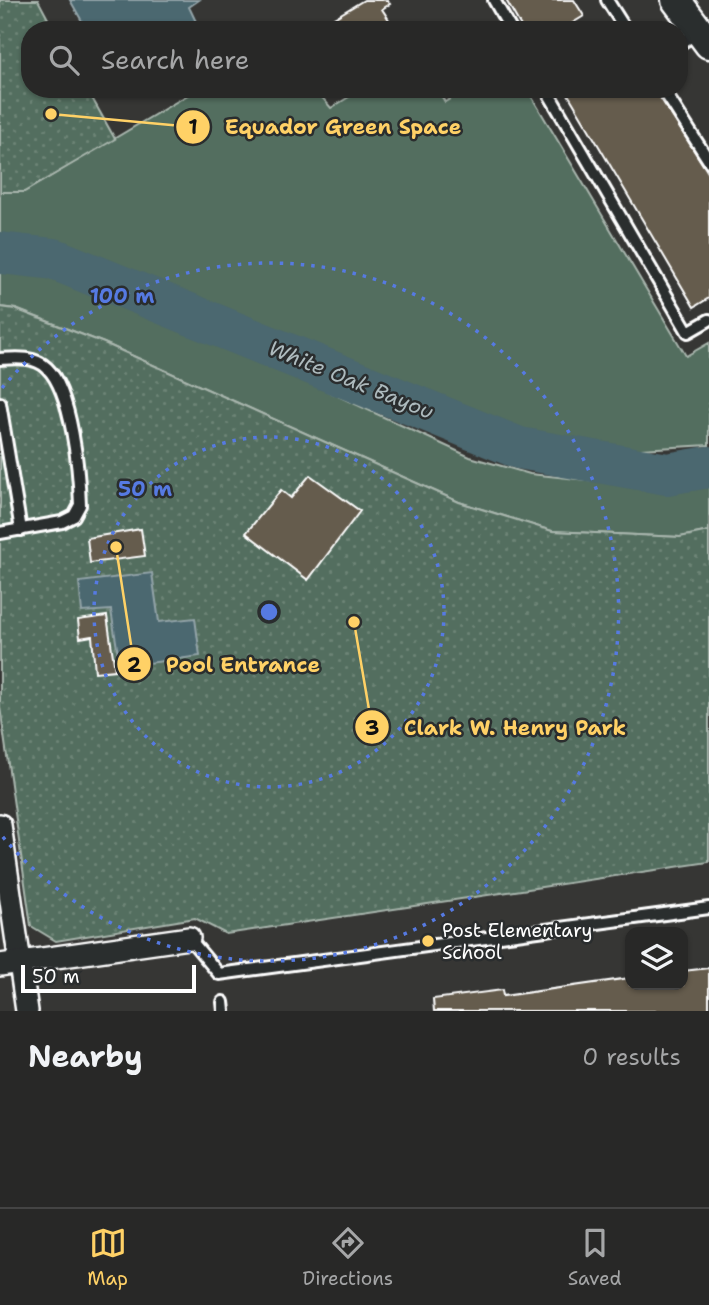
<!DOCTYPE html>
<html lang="en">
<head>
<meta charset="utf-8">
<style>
	body { margin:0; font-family:"Shantell Sans",sans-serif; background:#30302f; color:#f1f3f6 }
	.controls { position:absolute; right:21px; bottom:21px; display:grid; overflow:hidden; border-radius:14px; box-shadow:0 2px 5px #0004 }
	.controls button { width:63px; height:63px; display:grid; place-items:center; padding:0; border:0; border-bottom:2px solid #444; background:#282827; color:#f1f3f6; font:35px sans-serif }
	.scale { position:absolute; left:21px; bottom:18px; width:175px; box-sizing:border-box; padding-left:7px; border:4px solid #fff; border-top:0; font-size:19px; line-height:24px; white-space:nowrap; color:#fff; -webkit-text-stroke:5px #2a2d2e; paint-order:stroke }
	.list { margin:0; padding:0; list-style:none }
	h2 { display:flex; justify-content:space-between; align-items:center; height:91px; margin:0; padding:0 28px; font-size:30px }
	h2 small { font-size:23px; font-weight:400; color:#a5a6a7 }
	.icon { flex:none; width:38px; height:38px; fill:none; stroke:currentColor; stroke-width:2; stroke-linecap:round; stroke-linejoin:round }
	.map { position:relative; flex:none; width:709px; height:1011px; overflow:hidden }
	.search { position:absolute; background:#282827; box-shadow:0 2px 5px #0004; left:21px; right:21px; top:21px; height:77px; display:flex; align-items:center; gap:18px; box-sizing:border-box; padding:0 24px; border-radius:28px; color:#a5a6a7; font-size:26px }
	.sheet { height:196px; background:#282827 }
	nav { display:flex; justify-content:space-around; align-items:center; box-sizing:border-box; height:98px; border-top:2px solid #444; background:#282827; font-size:19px; color:#a5a6a7 }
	nav a { display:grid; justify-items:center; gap:4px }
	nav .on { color:#ffd166 }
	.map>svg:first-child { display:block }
</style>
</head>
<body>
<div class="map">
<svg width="709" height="1011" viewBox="0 0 709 1011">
	<defs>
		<pattern id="park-dots" width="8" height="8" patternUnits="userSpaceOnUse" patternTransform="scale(1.75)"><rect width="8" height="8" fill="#536e5e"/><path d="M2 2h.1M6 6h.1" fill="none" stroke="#6d8476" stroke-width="1.8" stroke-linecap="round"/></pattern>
	</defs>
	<rect width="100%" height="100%" fill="#363634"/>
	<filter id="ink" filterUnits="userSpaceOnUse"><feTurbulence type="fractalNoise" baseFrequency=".0143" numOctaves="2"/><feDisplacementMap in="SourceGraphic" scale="14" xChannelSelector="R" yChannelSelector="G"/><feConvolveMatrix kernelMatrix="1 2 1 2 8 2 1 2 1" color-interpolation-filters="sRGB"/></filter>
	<g filter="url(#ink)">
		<g fill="#536e5e" stroke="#a9b6ae" stroke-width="2">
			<polygon points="198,89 315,89 331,108 362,89 437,89 445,102 468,89 527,89 686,356 709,343 709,445 623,450 523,437 442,412 104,262 33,238 0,236 0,192 24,192"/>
			<polygon points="0,266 54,276 149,309 470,457 530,474 615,483 677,485 709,478 709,531 680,537 552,531 459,502 104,343 16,309 0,307"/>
		</g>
		<g fill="url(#park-dots)" stroke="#a9b6ae" stroke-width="2">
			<polygon points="0,0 38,0 54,30 30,30 30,89 87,89 115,139 24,192 0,192"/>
			<polygon points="0,307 15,309 104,343 459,502 552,531 680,537 709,531 709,862 226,934 195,918 56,941 31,926 0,707"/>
		</g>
		<g fill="#4b676f" stroke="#93a4a9" stroke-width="2">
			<polygon points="70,0 199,0 189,7 200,30 87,30"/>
			<polygon points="152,573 159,622 195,618 200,656 120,667 111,610 82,612 79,582"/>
		</g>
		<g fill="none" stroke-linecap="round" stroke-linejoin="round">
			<polyline stroke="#4b676f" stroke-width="42" points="0,253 54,259 519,448 667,474 709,467"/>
		</g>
		<g fill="#655c4d" stroke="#fff" stroke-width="2">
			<polygon points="364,0 387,0 390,4 382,9 391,23 379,30 361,30 355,25 348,30 314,30"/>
			<polygon points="506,0 574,0 584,16 561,30 523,30"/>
			<polygon points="565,89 655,89 709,174 709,298 694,307"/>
			<polygon points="310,475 360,511 308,580 246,533 281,490 291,498"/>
			<polygon points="141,529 145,556 90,563 87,538"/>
			<polygon points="107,616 115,670 95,672 92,636 80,638 78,620"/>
			<polygon points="709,968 709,1011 434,1011 433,999 502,990 503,996 630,978 630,985 683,985 683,971"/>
		</g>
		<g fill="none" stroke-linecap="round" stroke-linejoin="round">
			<defs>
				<g id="service">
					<polyline points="494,0 511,30"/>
					<polyline points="607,0 626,30"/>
					<polyline points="679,44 698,33"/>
					<polyline points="546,89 688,332 709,320"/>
					<polyline points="663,89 709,161"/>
					<path d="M0,359c16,-1 35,-3 47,9 25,24 32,104 33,137l-6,11 -12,6 -62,11"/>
					<polyline points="0,403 21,530"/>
					<polyline points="189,938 219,974 709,908"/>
					<polyline points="223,1002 224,1011"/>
				</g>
				<g id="minor">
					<polyline points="0,825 27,1011"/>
					<polyline points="0,965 189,938"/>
				</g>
				<polyline id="secondary" points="676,0 709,44"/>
			</defs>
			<use href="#service" stroke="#fff" stroke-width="16"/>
			<use href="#minor" stroke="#fff" stroke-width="26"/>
			<use href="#secondary" stroke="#fff" stroke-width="33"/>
			<use href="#service" stroke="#2a2d2e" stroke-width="10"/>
			<use href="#minor" stroke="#2a2d2e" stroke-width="21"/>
			<use href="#secondary" stroke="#2a2d2e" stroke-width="28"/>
		</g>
	</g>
	<g fill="none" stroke="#567ae2" stroke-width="3.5" stroke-dasharray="3.5 7">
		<circle cx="269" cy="612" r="175"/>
		<path d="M2 388A349 349 0 1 1 2 836"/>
	</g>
	<circle fill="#ffd166" stroke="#2a2d2e" stroke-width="2.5" cx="428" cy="941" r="7"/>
	<g text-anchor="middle" stroke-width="5" stroke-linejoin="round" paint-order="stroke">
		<g font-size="19" fill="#fff" stroke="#2a2d2e" text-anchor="start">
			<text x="442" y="937">Post Elementary<tspan x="442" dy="22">School</tspan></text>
		</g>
		<g font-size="21" font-style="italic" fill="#aebbbe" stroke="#2a2d2e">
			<text transform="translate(351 380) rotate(22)" y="7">White Oak Bayou</text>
		</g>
	</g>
	<circle cx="269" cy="612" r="10" fill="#567ae2" stroke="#2a2d2e" stroke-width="3.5"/>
	<g font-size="21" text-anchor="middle" font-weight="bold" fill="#567ae2" stroke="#2a2d2e" stroke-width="5" stroke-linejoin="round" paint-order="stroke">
		<text x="122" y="303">100 m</text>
		<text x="145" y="496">50 m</text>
	</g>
	<path fill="none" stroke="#ffd166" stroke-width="2.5" d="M51 114L193 127M116 547L134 664M354 622L372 727"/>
	<g fill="#ffd166" stroke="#2a2d2e" stroke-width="2.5">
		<circle cx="51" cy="114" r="7"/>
		<circle cx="116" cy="547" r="7"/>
		<circle cx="354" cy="622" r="7"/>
		<circle cx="193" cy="127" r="18"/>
		<circle cx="134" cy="664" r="18"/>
		<circle cx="372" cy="727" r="18"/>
	</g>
	<g font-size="21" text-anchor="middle" font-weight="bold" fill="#111">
		<text x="193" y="134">1</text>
		<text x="134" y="672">2</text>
		<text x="372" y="735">3</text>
	</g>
	<g font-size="21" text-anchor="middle" font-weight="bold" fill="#ffd166" stroke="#2a2d2e" stroke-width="5" stroke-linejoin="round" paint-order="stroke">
		<text x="343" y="134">Equador Green Space</text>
		<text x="243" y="672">Pool Entrance</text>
		<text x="515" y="735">Clark W. Henry Park</text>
	</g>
</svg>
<div class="controls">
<button><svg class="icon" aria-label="layers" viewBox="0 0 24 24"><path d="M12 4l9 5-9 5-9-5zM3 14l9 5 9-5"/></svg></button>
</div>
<div class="scale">50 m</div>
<div class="search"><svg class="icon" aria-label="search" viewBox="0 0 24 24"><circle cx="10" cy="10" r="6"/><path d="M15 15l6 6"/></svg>Search here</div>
</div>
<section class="sheet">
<h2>Nearby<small>0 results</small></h2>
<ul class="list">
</ul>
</section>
<nav>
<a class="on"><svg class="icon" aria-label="map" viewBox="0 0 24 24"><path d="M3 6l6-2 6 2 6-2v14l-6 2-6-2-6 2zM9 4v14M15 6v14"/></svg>Map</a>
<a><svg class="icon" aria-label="directions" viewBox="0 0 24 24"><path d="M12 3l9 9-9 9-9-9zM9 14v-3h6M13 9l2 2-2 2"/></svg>Directions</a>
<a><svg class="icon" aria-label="saved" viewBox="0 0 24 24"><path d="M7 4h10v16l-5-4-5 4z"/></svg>Saved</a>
</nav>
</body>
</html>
